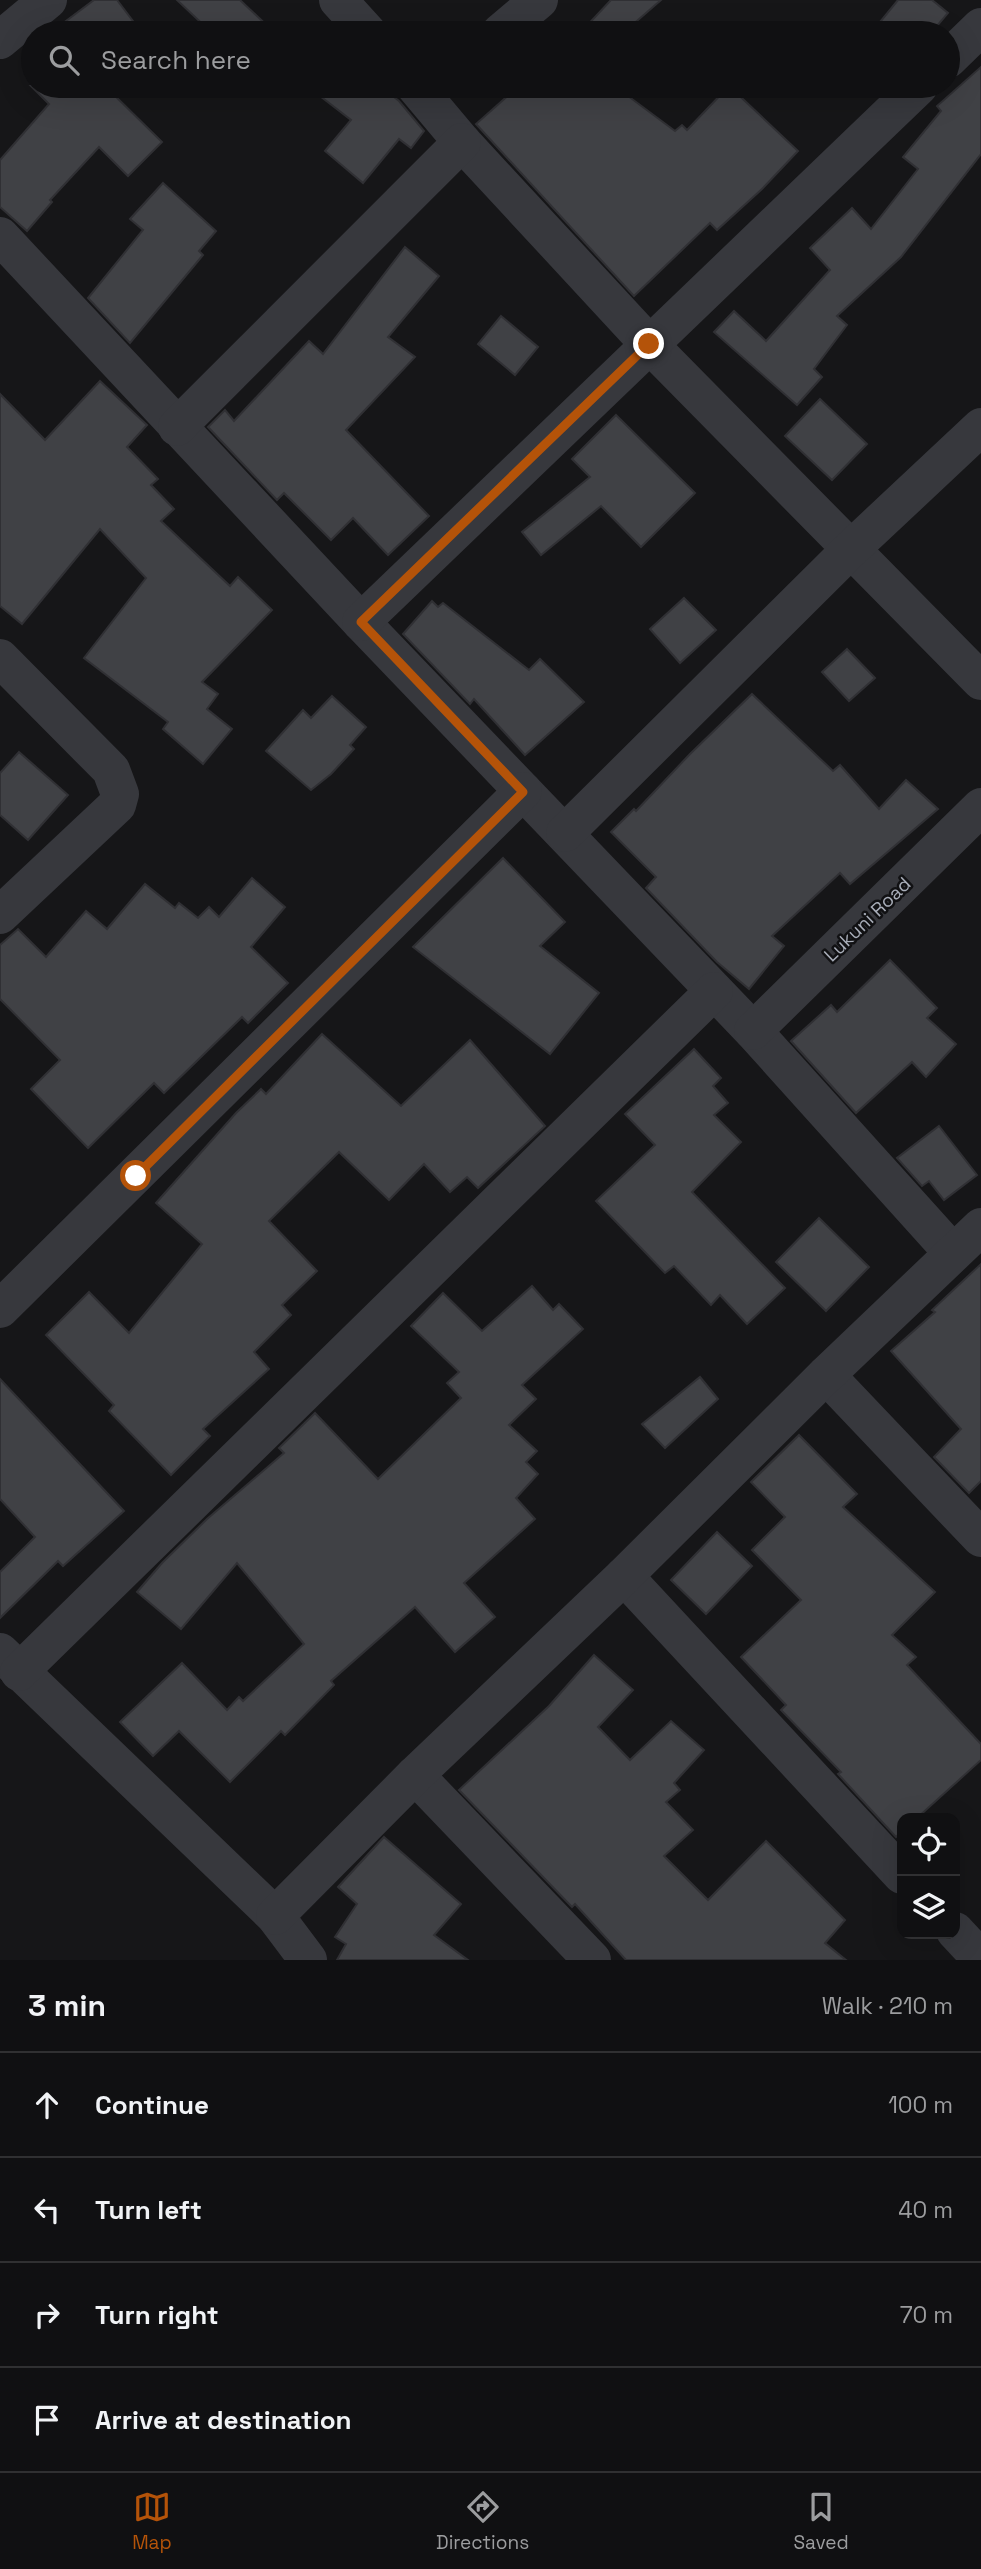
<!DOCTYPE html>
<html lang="en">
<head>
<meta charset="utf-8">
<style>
	body { margin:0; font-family:"Space Grotesk",sans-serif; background:#1e1e20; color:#f1f3f6 }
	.controls { position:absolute; right:21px; bottom:21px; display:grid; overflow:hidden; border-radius:14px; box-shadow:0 7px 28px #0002 }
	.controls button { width:63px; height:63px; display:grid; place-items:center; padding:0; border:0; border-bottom:2px solid #303032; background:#101012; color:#f1f3f6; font:35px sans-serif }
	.stop { position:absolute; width:21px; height:21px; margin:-16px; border:5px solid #b45309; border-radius:50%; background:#fff }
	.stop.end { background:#b45309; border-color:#fff; box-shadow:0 2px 7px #0008 }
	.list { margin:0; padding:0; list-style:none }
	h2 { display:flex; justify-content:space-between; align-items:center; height:91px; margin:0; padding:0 28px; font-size:30px }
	h2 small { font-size:23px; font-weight:400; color:#9c9d9f }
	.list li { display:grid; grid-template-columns:46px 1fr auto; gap:21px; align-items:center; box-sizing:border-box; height:105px; padding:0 28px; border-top:2px solid #303032 }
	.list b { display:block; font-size:26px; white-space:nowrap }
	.list em { font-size:23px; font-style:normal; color:#9c9d9f }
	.icon { flex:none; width:38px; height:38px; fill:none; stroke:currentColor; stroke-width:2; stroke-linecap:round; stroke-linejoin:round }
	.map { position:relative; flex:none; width:981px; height:1960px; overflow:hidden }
	.search { position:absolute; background:#101012; box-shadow:0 7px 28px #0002; left:21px; right:21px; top:21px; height:77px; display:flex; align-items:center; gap:18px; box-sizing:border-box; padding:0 24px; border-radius:38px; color:#9c9d9f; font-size:26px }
	.sheet { height:511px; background:#101012 }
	nav { display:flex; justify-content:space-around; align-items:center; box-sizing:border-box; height:98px; border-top:2px solid #303032; background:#101012; font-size:19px; color:#9c9d9f }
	nav a { display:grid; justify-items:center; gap:4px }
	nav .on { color:#b45309 }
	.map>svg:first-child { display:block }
</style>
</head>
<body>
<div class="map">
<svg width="981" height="1960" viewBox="0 0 981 1960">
	<rect width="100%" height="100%" fill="#161618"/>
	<g fill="#404145" stroke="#303034" stroke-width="2">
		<polygon points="94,0 117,0 142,33 50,33"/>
		<polygon points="177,0 240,0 275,33 212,33"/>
		<polygon points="611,0 661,0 623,33 580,33"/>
		<polygon points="898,0 932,0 948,13 931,33 871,33"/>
		<polygon points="981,67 981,154 901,257 837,316 847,325 814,369 822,377 797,405 714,332 734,311 766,341 830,270 810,248 852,208 871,229 918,169 903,157 941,111 937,106"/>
		<polygon points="31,86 105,86 162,142 128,176 99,147 50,200 52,202 27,231 0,207 0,160 49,104"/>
		<polygon points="307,86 380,86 399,101 424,131 411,148 399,139 363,183 325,151 351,120"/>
		<polygon points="519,86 638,86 628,96 675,131 682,125 687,130 729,86 798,151 762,189 717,230 710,223 634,296 476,124"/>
		<polygon points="163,183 216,231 199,251 203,255 130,343 88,298 143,230 130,219"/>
		<polygon points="405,247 439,276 388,337 415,357 346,430 429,516 388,555 353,518 331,540 284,493 277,500 208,427 225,410 234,421 309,341 323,354"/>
		<polygon points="501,316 538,347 515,375 478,344"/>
		<polygon points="100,381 147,425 127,447 158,479 151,485 174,509 161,521 230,586 238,577 272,610 202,682 218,694 207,709 232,729 203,764 163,729 168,722 84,658 146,578 100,529 22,624 0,606 0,394 45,440"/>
		<polygon points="820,399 867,444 832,480 785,436"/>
		<polygon points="616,415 695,493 641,547 601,506 541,555 522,532 590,477 572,459"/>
		<polygon points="684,598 716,630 680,663 650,629"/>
		<polygon points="432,601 438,607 443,603 529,670 540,659 584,702 525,755 474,699 470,704 403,634"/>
		<polygon points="847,649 875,678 849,701 822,672"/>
		<polygon points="752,694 833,771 840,765 879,809 906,780 938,809 850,884 840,873 772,936 784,946 749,989 717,962 646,888 656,877 611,832 634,809 636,811 690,754"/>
		<polygon points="332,696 366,727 350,745 354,749 331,774 311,790 266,751 303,710 311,718"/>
		<polygon points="19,752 68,795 28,840 0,815 0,773"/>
		<polygon points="503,858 565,922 540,946 599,993 550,1054 413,947"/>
		<polygon points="252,878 285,907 251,947 288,983 248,1023 242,1017 164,1093 154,1083 88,1148 31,1089 60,1060 0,999 0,945 18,929 46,957 86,911 107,929 145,884 175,908 179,903 198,918 209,907 219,917"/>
		<polygon points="890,960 937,1008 927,1018 956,1044 926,1077 912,1062 856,1113 791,1041 831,1005 837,1012"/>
		<polygon points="322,1034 401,1106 470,1040 545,1126 478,1188 467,1177 450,1192 424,1164 389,1200 339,1152 269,1221 317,1271 282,1305 291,1315 254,1352 269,1369 203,1429 210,1436 171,1475 109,1411 114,1405 46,1335 89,1292 129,1333 202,1244 156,1203 236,1113 261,1089 266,1094"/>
		<polygon points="694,1049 721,1078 713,1086 728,1103 714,1115 741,1142 692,1192 785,1288 747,1324 720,1295 711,1305 674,1266 665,1273 596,1201 655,1145 625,1114"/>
		<polygon points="939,1126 977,1175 944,1200 929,1181 922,1186 897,1158"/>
		<polygon points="819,1218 869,1267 826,1311 776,1262"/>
		<polygon points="981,1264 981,1481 969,1493 934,1457 961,1429 891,1351 935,1312 932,1310"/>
		<polygon points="532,1286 553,1310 559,1304 583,1329 522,1385 536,1399 509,1425 537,1451 526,1462 538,1474 516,1498 535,1519 464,1583 495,1617 455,1652 415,1607 331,1681 334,1685 285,1735 281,1731 230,1782 179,1731 153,1756 120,1722 182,1663 227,1710 239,1697 243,1701 304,1644 237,1563 181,1629 137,1592 162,1563 207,1519 284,1453 279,1448 315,1413 378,1479 461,1398 447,1383 459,1372 411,1326 443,1293 482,1331"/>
		<polygon points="700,1377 718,1399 665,1448 642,1424"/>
		<polygon points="0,1379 124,1511 63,1566 58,1561 0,1618 0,1572 35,1537 0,1499"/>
		<polygon points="799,1435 857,1494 843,1507 935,1592 892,1635 916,1657 907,1665 981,1744 981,1760 917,1818 902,1818 902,1831 896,1837 838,1774 841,1772 781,1710 786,1705 741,1657 801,1600 752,1550 785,1517 751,1482"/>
		<polygon points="717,1532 752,1566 706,1614 671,1580"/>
		<polygon points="594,1655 633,1690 598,1727 630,1760 671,1721 704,1750 674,1783 680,1790 666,1802 693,1830 664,1856 708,1900 766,1841 845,1920 825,1943 846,1960 626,1960 575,1904 572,1907 459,1790 549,1706"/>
		<polygon points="384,1837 461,1904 434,1935 468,1960 337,1960 346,1944 335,1937 357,1904 338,1887"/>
	</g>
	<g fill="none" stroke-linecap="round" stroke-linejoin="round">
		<g stroke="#37383d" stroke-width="38">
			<polyline points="338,0 368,33"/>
			<polyline points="500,33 539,0"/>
			<polyline points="0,40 48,0"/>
			<polyline points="948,59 981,27"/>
			<polyline points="415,86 462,142 649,344 981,681"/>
			<polyline points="0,236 361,622 753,1031 953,1253"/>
			<polyline points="177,427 462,142"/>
			<polyline points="361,622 919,86"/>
			<polyline points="0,658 111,770 120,794 117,805 0,915"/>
			<polyline points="565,833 851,549 981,427"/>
			<polyline points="753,1031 981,807"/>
			<polyline points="0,1309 523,791"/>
			<polyline points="826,1375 981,1538"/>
			<polyline points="624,1576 902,1875"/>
			<polyline points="0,1652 275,1916 308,1960"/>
			<polyline points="19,1672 714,991"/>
			<polyline points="415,1775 592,1960"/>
			<polyline points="275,1916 415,1775 624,1576 826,1375 981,1227"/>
			<polyline points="955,1931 981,1959"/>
		</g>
	</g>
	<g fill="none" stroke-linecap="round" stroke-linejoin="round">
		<polyline stroke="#b45309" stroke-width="9" points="136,1176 523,792 361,622 649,344"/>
	</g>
	<g text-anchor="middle" stroke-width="5" stroke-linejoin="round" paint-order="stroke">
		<g font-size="19" fill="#a8adb8" stroke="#111113">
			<text transform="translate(867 919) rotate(-44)" y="7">Lukuni Road</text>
		</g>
	</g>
</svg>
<div class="controls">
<button><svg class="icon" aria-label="locate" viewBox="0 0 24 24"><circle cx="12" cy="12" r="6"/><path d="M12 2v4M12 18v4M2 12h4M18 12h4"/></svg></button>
<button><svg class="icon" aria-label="layers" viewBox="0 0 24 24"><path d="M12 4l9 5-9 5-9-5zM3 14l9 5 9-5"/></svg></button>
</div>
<div class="stop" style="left:136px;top:1176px"></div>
<div class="stop end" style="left:649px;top:344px"></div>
<div class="search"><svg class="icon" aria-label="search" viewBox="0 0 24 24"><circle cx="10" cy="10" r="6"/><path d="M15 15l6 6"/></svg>Search here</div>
</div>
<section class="sheet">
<h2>3 min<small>Walk · 210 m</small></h2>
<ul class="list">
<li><svg class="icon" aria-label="ahead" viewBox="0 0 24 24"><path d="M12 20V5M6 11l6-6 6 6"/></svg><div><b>Continue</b></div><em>100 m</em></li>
<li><svg class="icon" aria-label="left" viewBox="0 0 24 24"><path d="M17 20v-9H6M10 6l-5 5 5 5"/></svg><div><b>Turn left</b></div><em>40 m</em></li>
<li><svg class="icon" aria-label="right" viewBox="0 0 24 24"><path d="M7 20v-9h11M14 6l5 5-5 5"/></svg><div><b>Turn right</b></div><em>70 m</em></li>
<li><svg class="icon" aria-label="arrive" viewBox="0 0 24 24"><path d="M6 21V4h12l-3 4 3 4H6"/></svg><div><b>Arrive at destination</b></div></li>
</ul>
</section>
<nav>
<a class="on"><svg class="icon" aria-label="map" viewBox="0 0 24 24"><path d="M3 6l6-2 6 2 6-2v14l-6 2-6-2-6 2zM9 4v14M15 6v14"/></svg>Map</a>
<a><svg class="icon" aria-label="directions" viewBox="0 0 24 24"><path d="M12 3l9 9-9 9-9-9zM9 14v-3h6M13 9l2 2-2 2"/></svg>Directions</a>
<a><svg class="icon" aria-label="saved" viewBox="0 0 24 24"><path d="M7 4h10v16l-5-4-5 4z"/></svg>Saved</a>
</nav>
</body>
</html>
